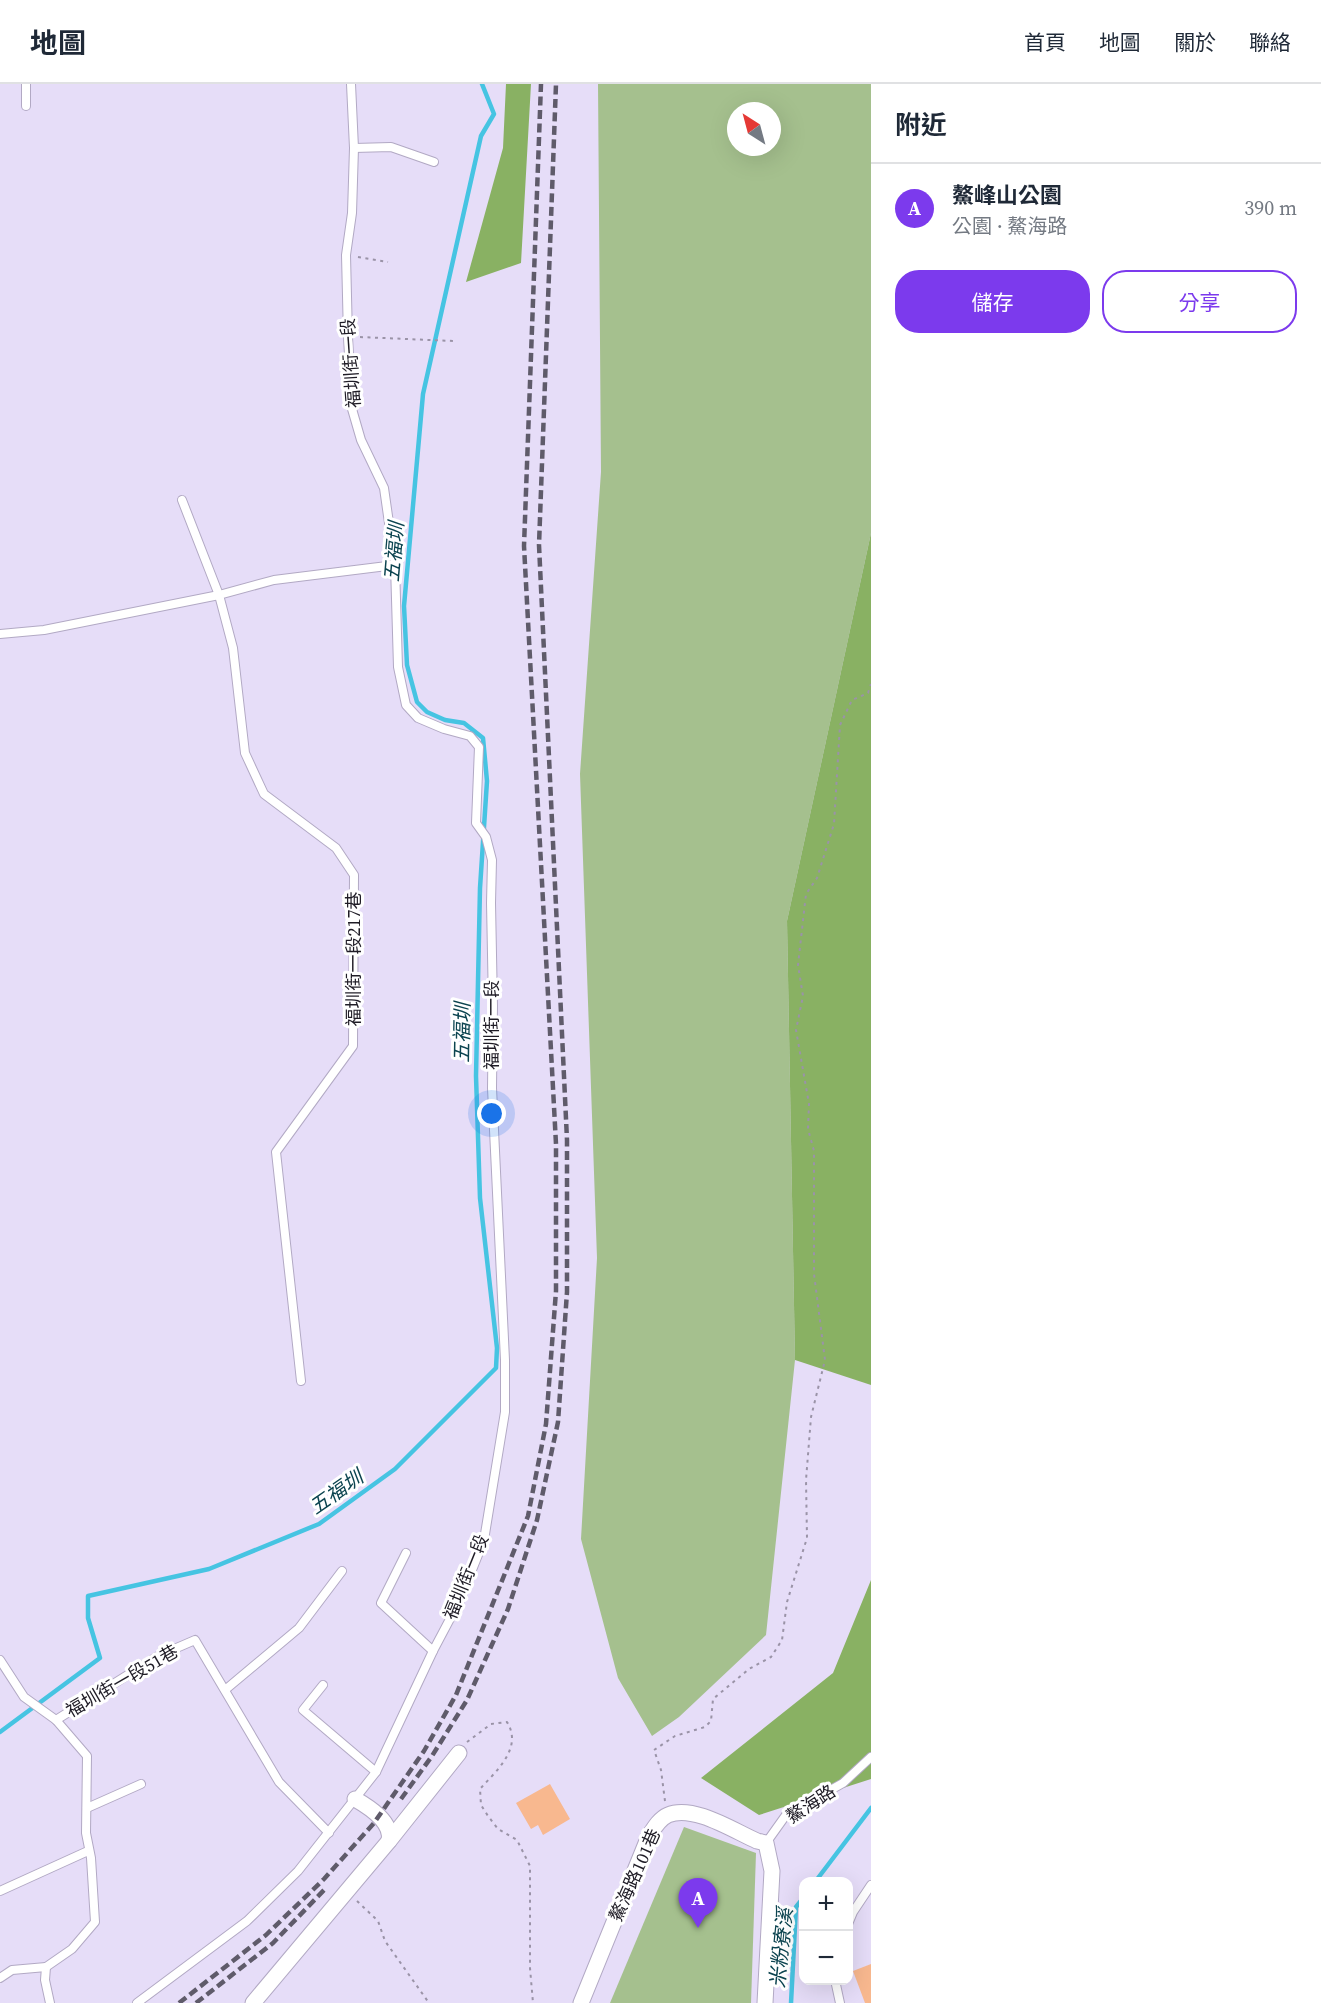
<!DOCTYPE html>
<html lang="zh-TW">
<head>
<meta charset="utf-8">
<style>
	body { margin:0; font-family:"Source Serif 4","Noto Sans TC",serif; background:#f2f2f3; color:#1f2937 }
	.controls { position:absolute; right:18px; bottom:18px; display:grid; overflow:hidden; border-radius:12px; box-shadow:0 6px 24px #0002 }
	.controls button { width:54px; height:54px; display:grid; place-items:center; padding:0; border:0; border-bottom:2px solid #e0e1e3; background:#fff; color:#1f2937; font:30px sans-serif }
	.compass { position:absolute; left:727px; top:18px; width:54px; height:54px; border-radius:50%; background:#fff; box-shadow:0 6px 24px #0002; rotate:324deg }
	.you { position:absolute; left:492px; top:1030px; width:21px; height:21px; margin:-15px; border:4px solid #fff; border-radius:50%; background:#1a73e8; box-shadow:0 0 0 9px #1a73e833 }
	.badge { display:grid; place-items:center; width:39px; height:39px; border-radius:50%; background:#7c3aed; color:#fff; font-size:20px; font-weight:700 }
	.pin { position:absolute; translate:-50% -50px; filter:drop-shadow(0 2px 3px #0008) }
	.pin::after { content:''; position:absolute; top:32px; width:21px; height:18px; background:inherit; clip-path:polygon(0 0,100% 0,50% 100%) }
	.list { margin:0; padding:0; list-style:none }
	h2 { display:flex; justify-content:space-between; align-items:center; height:78px; margin:0; padding:0 24px; font-size:26px }
	h2 small { font-size:20px; font-weight:400; color:#747a83 }
	.list li { display:grid; grid-template-columns:39px 1fr auto; gap:18px; align-items:center; box-sizing:border-box; height:90px; padding:0 24px; border-top:2px solid #e0e1e3 }
	.list b { display:block; font-size:22px; white-space:nowrap }
	.list p { margin:0; font-size:20px; white-space:nowrap; color:#747a83 }
	.list em { font-size:20px; font-style:normal; color:#747a83 }
	.actions { display:flex; gap:12px; padding:18px 24px }
	.actions a { flex:1; padding:14px 0; border:2px solid #7c3aed; border-radius:24px; text-align:center; font-size:21px; color:#7c3aed }
	.actions .main { background:#7c3aed; color:#fff }
	.map { position:relative; flex:none; width:871px; height:1919px; overflow:hidden }
	header { display:flex; align-items:center; gap:36px; box-sizing:border-box; height:84px; padding:0 30px; background:#fff; border-bottom:2px solid #e0e1e3 }
	header strong { font-size:28px }
	nav { display:flex; gap:33px; margin-inline-start:auto; font-size:21px }
	main { display:flex }
	aside { flex:1; background:#fff }
	.map>svg:first-child { display:block }
</style>
</head>
<body>
<header>
<strong>地圖</strong>
<nav><a>首頁</a><a>地圖</a><a>關於</a><a>聯絡</a></nav>
</header>
<main>
<div class="map">
<svg width="871" height="1919" viewBox="0 0 871 1919">
	<rect width="100%" height="100%" fill="#e6ddf8"/>
	<g fill="#a5c08e" fill-rule="evenodd">
		<path d="M598,0h273v449l-84,388 8,439 -29,275 -87,82 -27,19 -34,-58 -37,-139 16,-281 -17,-484 21,-302zM736,27h36v36h-36z"/>
		<polygon points="684,1743 756,1769 751,1919 610,1919"/>
	</g>
	<g fill="#89b163">
		<polygon points="506,0 531,0 521,179 466,198 503,64"/>
		<polygon points="871,449 871,1301 795,1276 787,837"/>
		<polygon points="871,1496 871,1695 759,1731 701,1694 833,1589"/>
	</g>
	<g fill="none" stroke-linecap="round" stroke-linejoin="round">
		<g stroke="#46c4e2" stroke-width="4.5">
			<polyline points="0,1648 100,1574 88,1534 88,1512 209,1485 319,1440 395,1385 496,1284 497,1264 480,1114 476,992 480,804 487,697 483,654 464,639 445,636 427,628 417,618 407,581 404,522 423,310 481,52 494,30 482,0"/>
			<polyline points="815,1798 871,1724"/>
			<polyline points="791,1919 796,1823 804,1813"/>
		</g>
	</g>
	<g fill="#f8b88f">
		<polygon points="550,1700 570,1735 543,1751 538,1741 531,1745 516,1719"/>
		<polygon points="871,1880 871,1919 865,1919 853,1887"/>
	</g>
	<g fill="none" stroke-linecap="round" stroke-linejoin="round">
		<defs>
			<g id="lane">
				<polyline points="26,22 26,0"/>
				<polyline points="354,64 391,63 434,78"/>
				<polyline points="182,416 219,511 233,564 245,669 264,710 336,764 354,791 353,962 276,1068 301,1297"/>
				<polyline points="0,550 44,546 219,511 274,496 395,481"/>
				<polyline points="406,1469 381,1519 433,1567"/>
				<polyline points="0,1576 24,1613 56,1636 87,1672 86,1749 91,1774 95,1838 72,1865 46,1883 45,1896 50,1919"/>
				<polyline points="323,1601 303,1626 376,1688"/>
				<polyline points="225,1606 299,1544 342,1487"/>
				<polyline points="56,1636 158,1572 195,1556 279,1698 329,1749"/>
				<polyline points="87,1724 141,1700"/>
				<polyline points="766,1759 786,1731 843,1699 871,1673"/>
				<polyline points="0,1807 88,1767"/>
				<polyline points="848,1840 853,1828 871,1801"/>
				<polyline points="0,1894 12,1886 46,1883"/>
				<polyline points="835,1896 840,1919"/>
				<polyline points="137,1919 247,1837 298,1787 376,1688 433,1567 460,1516 484,1456 505,1328 505,1276 492,1004 493,922 491,819 492,776 486,753 476,739 479,663 470,652 444,645 418,634 406,621 398,583 395,481 384,404 361,356 352,325 348,253 346,171 352,129 354,64 351,0"/>
			</g>
			<g id="street">
				<path d="M355,1715c14,8 38,23 34,42"/>
				<polyline points="253,1919 389,1757 459,1669"/>
				<path d="M581,1919l68,-167c5,-8 10,-17 19,-21 25,-11 66,16 89,26l9,2 6,28 -7,132"/>
			</g>
		</defs>
		<use href="#lane" stroke="#b2a9c4" stroke-width="10"/>
		<use href="#street" stroke="#b2a9c4" stroke-width="17"/>
		<g stroke="#9a93a7" stroke-width="2" stroke-dasharray="3 4.5" stroke-linecap="butt">
			<polyline points="358,173 388,178"/>
			<polyline points="360,253 453,257"/>
			<path d="M467,1658l24,-18 16,-2c16,26 -10,48 -27,67l1,16 7,11 10,13 19,11 13,26v102l3,35"/>
			<polyline points="665,1717 661,1686 654,1666 675,1652 705,1643 711,1637 713,1615 749,1585 771,1573 782,1556 787,1518 807,1454 806,1396 811,1333 825,1276 814,1190 814,1067 808,1045 809,1020 796,946 803,912 798,881 806,810 817,794 834,740 840,641 852,616 868,609 871,600"/>
			<polyline points="357,1817 378,1837 385,1857 429,1919"/>
		</g>
		<use href="#lane" stroke="#fff" stroke-width="8"/>
		<use href="#street" stroke="#fff" stroke-width="15"/>
		<g stroke="#5f5b6a" stroke-width="4.5" stroke-dasharray="9 4.5" stroke-linecap="butt">
			<polyline points="401,1715 432,1672 467,1616 508,1525 537,1436 558,1338 567,1208 567,1056 539,461 556,0"/>
			<polyline points="179,1919 266,1851 324,1795 374,1739 424,1667 456,1611 528,1432 546,1340 556,1207 556,1060 524,462 541,0"/>
			<polyline points="196,1919 273,1859 326,1804"/>
		</g>
	</g>
	<g text-anchor="middle" stroke-width="6" stroke-linejoin="round" paint-order="stroke">
		<g font-size="18" fill="#1f1c26" stroke="#fff">
			<text transform="translate(351 279) rotate(-94)" y="6">福圳街一段</text>
			<text transform="translate(354 875) rotate(-90)" y="6">福圳街一段217巷</text>
			<text transform="translate(492 941) rotate(-90)" y="6">福圳街一段</text>
			<text transform="translate(466 1493) rotate(-68)" y="6">福圳街一段</text>
			<text transform="translate(122 1597) rotate(-30)" y="6">福圳街一段51巷</text>
			<text transform="translate(811 1720) rotate(-33)" y="6">鰲海路</text>
			<text transform="translate(635 1791) rotate(-66)" y="6">鰲海路101巷</text>
		</g>
		<g font-size="20" font-style="italic" fill="#0c4450" stroke="#fff">
			<text transform="translate(394 468) rotate(-85)" y="7">五福圳</text>
			<text transform="translate(462 949) rotate(-89)" y="7">五福圳</text>
			<text transform="translate(336 1408) rotate(-35)" y="7">五福圳</text>
			<text transform="translate(781 1864) rotate(-84)" y="7">米粉寮溪</text>
		</g>
	</g>
</svg>
<div class="controls">
<button>+</button>
<button>−</button>
</div>
<svg class="compass" viewBox="-18 -18 36 36"><path d="M0-13l5 13h-10z" fill="#e53935"/><path d="M0 13l5-13h-10z" fill="#747a83"/></svg>
<div class="you"></div>
<div class="pin badge" style="left:698px;top:1844px">A</div>
</div>
<aside>
<h2>附近<small></small></h2>
<ul class="list">
<li><span class="badge">A</span><div><b>鰲峰山公園</b><p>公園 · 鰲海路</p></div><em>390 m</em></li>
</ul>
<div class="actions"><a class="main">儲存</a><a>分享</a></div>
</aside>
</main>
</body>
</html>
